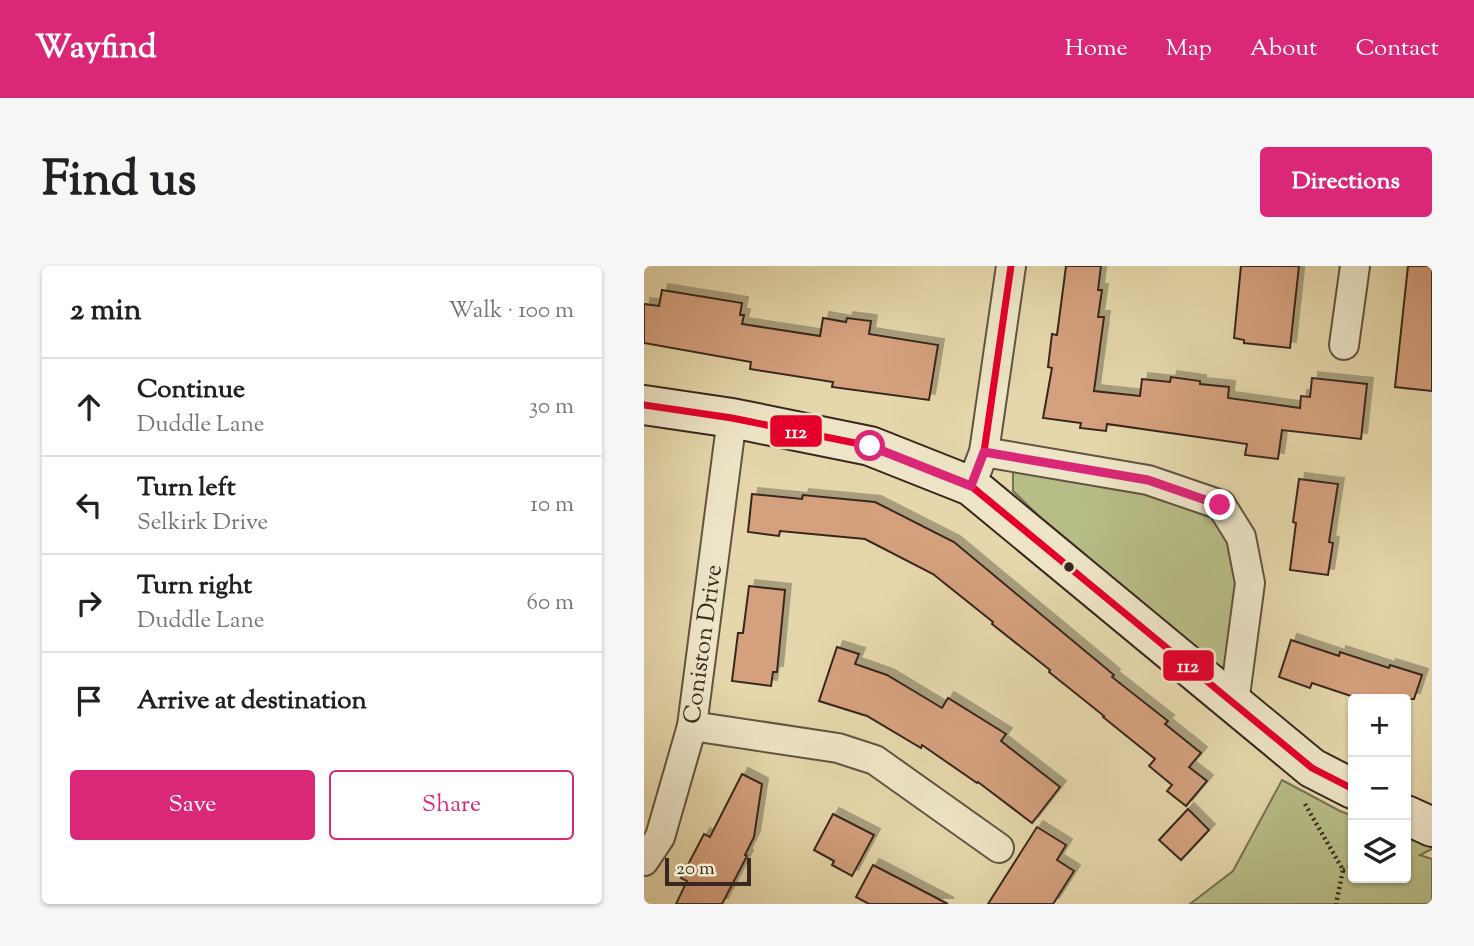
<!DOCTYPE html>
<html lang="en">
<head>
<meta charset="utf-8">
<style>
	body { margin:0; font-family:"Sorts Mill Goudy",serif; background:#f6f6f6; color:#202124 }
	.controls { position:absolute; right:21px; bottom:21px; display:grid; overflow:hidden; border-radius:7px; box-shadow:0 2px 5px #0004 }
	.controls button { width:63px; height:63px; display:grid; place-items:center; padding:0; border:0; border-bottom:2px solid #e0e0e0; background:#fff; color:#202124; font:35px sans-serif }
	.scale { position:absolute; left:21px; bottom:18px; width:86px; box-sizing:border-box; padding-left:7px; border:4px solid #38271e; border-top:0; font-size:19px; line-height:24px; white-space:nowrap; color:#38271e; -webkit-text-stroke:5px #eee5c8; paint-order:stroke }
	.stop { position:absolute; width:21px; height:21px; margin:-16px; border:5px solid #db2777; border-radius:50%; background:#fff }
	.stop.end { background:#db2777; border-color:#fff; box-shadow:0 2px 7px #0008 }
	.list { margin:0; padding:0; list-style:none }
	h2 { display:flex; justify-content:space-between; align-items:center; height:91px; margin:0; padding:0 28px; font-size:30px }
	h2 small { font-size:23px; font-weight:400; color:#757577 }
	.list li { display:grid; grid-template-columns:46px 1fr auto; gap:21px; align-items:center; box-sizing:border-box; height:98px; padding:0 28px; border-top:2px solid #e0e0e0 }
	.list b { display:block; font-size:26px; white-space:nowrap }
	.list p { margin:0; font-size:23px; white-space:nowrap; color:#757577 }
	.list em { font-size:23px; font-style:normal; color:#757577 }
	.actions { display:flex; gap:14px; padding:21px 28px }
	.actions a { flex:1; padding:16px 0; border:2px solid #db2777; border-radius:7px; text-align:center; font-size:24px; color:#db2777 }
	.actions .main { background:#db2777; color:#fff }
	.icon { flex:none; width:38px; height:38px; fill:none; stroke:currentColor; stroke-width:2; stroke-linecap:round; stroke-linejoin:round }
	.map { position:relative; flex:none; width:788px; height:638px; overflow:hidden; border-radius:7px }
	header { display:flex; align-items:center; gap:42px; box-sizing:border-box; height:98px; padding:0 35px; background:#db2777; color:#fff }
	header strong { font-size:33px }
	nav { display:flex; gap:38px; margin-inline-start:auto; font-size:24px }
	.intro { display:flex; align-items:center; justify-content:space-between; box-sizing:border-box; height:168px; padding:0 42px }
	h1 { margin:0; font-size:49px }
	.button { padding:18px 32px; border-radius:7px; background:#db2777; color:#fff; font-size:24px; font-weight:700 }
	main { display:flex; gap:42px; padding:0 42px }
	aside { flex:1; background:#fff; border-radius:7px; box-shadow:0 2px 5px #0004 }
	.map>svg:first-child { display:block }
</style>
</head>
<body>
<header>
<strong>Wayfind</strong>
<nav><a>Home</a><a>Map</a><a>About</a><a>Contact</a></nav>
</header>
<div class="intro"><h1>Find us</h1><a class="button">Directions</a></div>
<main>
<aside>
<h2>2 min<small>Walk · 100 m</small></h2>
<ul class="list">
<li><svg class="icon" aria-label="ahead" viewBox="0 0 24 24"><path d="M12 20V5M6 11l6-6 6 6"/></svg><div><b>Continue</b><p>Duddle Lane</p></div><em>30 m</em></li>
<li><svg class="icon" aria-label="left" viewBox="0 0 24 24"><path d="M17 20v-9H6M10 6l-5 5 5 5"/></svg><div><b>Turn left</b><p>Selkirk Drive</p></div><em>10 m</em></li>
<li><svg class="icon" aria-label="right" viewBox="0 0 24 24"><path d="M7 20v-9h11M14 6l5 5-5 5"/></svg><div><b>Turn right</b><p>Duddle Lane</p></div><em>60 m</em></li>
<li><svg class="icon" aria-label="arrive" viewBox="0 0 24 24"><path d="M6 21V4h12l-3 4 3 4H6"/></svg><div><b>Arrive at destination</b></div></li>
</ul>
<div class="actions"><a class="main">Save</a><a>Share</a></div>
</aside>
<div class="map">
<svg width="788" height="638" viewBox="0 0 788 638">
	<defs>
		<filter id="shadow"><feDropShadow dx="6" dy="-6" stdDeviation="0" flood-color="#0004"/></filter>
	</defs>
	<rect width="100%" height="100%" fill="#e5d7ab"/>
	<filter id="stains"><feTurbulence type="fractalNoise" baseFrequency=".00286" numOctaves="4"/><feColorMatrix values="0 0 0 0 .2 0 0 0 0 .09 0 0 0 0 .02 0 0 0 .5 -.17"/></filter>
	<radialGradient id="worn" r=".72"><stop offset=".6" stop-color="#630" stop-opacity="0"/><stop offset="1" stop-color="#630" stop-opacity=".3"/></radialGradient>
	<g fill="#b7bd87" stroke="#787252" stroke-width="2">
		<polygon points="369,205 552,236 570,250 591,288 598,323 583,407 394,249 369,225"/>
		<polygon points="638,514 696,545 709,550 709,612 762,612 762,571 788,578 788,583 776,589 788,593 788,638 546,638 589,605"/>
	</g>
	<g fill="#d5a07e" stroke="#38271e" stroke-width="2" filter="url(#shadow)">
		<polygon points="422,0 457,0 454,24 458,24 454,51 460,51 450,125 496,130 498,113 526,116 527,111 556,115 556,118 585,121 584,132 656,142 657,130 666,131 668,112 723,118 717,173 638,164 634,193 601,189 603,178 463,158 462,165 436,162 437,157 399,152 408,102 404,101 408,68 413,69"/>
		<polygon points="597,0 655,0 646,82 600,77 600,74 590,72"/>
		<polygon points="764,0 788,0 788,125 751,121"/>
		<polygon points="18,24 98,37 96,49 100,49 98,58 176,70 179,52 202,56 203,52 227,55 225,68 294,79 285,134 188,121 189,116 106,103 107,96 0,77 0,38 15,40"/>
		<polygon points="655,213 694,218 685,276 689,277 684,309 646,304 652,257 649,256"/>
		<polygon points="108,228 158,233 159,229 231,236 310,276 470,409 468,411 524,455 521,458 557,487 545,501 563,515 542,540 523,525 528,519 505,500 511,493 459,451 460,450 405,406 406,404 348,358 349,356 289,308 221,273 136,265 135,270 104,266"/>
		<polygon points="105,320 141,324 133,406 129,406 127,420 88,415 94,367 99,367"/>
		<polygon points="647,374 695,390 696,386 745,402 746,399 778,409 770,433 716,433 668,417 666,422 635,411"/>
		<polygon points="193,381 215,388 211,398 243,409 298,442 304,432 362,468 357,475 416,521 388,557 334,516 333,517 278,479 277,482 223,450 175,435"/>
		<polygon points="98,508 118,518 110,571 101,589 103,590 78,638 32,638 43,615 37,612 60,568 66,571"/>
		<polygon points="544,543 565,564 537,594 515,574"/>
		<polygon points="189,548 230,569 208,610 188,599 190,595 170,584"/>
		<polygon points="393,561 422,579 413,594 430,605 409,638 344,638"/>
		<polygon points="229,599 260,615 304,638 225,638 212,631"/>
	</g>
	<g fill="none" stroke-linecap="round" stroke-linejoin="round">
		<defs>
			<g id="street">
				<polyline points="700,79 711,0"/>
				<polyline points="340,186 504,214 577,239 597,271 606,317 590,437"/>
				<polyline points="333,204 340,186 367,0"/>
				<polyline points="48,460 194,482 231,494 355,582"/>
				<polyline points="0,595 16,571 48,460 88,152"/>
			</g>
			<g id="secondary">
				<polyline points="0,139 88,152 226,180 327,220 668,502 709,523"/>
				<polyline points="762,549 788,561"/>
			</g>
		</defs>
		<use href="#street" stroke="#635341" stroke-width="32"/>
		<use href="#secondary" stroke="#38271e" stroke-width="42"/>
		<g stroke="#38271e" stroke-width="4.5" stroke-dasharray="2 3.5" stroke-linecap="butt">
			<polyline points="661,538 699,604 692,638"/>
			<polyline points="699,604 709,600"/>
		</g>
		<use href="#street" stroke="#eee5c8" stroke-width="28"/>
		<use href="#secondary" stroke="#eee5c8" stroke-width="38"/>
		<defs>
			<g id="bus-1">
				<polyline points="0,139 88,152 226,180 327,220 668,502 709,523"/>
				<polyline points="327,220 340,186 367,0"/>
			</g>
		</defs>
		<use href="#bus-1" stroke="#eee5c8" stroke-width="12"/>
		<use href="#bus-1" stroke="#e4002b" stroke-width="7"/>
	</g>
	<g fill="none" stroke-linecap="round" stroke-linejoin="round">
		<polyline stroke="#db2777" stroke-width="9" points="226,180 327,220 340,186 504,214 576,239"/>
	</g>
	<circle fill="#38271e" stroke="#eee5c8" stroke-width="2.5" cx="425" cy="301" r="6"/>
	<g text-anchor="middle" stroke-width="6" stroke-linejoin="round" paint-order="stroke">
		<g font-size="24" fill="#38271e" stroke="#eee5c8">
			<text transform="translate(58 378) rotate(-82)" y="8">Coniston Drive</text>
		</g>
	</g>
	<g stroke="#eee5c8" stroke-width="2.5">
		<rect x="125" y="148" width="54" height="34" rx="7" fill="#e4002b"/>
		<rect x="518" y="383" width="53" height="33" rx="7" fill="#e4002b"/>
	</g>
	<g font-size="19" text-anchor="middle" font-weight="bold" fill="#fff">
		<text x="152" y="172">112</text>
		<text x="544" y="406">112</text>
	</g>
	<rect width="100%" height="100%" filter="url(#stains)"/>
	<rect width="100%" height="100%" fill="url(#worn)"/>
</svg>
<div class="controls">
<button>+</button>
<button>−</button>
<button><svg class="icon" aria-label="layers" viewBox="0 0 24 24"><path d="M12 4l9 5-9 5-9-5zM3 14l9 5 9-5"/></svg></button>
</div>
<div class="scale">20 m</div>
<div class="stop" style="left:226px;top:180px"></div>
<div class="stop end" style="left:576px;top:239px"></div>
</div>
</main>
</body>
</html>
